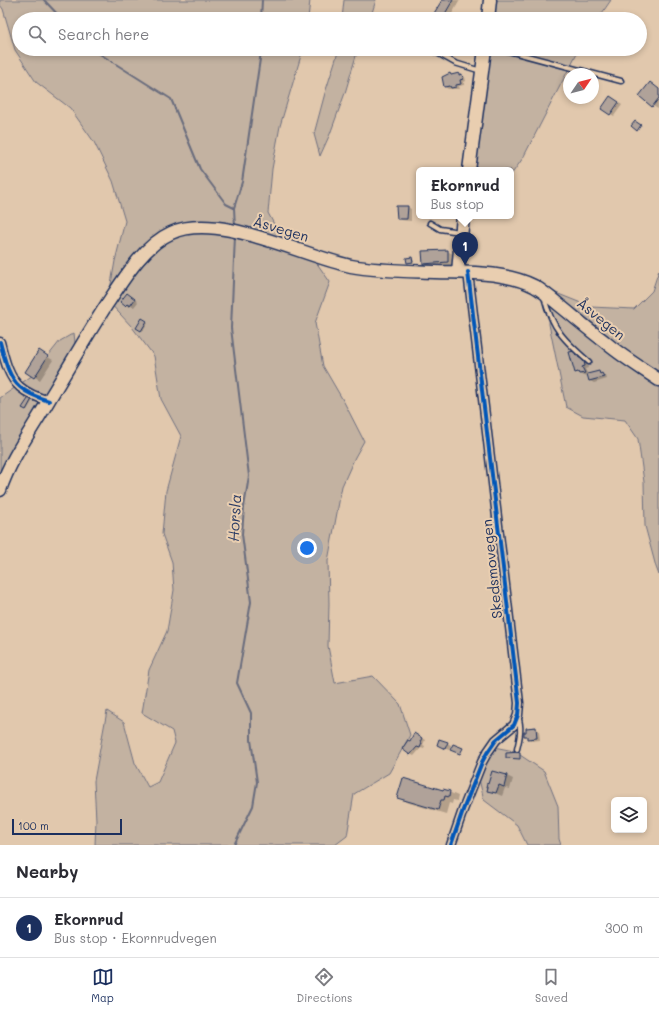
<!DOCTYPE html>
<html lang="en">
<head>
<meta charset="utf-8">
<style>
	body { margin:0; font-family:Mali,sans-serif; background:#f7f7f7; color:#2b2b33 }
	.controls { position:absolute; right:12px; bottom:12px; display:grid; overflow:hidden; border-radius:6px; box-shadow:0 2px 6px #0003 }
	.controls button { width:36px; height:36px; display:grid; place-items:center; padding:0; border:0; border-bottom:1px solid #e1e1e2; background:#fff; color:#2b2b33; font:20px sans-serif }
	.compass { position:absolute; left:563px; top:68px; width:36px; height:36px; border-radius:50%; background:#fff; box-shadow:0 2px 6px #0003; rotate:55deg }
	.scale { position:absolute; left:12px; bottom:10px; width:110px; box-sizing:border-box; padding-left:4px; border:2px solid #1b2f5e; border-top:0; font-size:11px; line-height:14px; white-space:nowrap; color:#1b2f5e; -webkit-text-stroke:3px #e9ceb0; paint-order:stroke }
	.you { position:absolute; left:307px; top:548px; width:14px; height:14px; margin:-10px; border:3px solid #fff; border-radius:50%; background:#1a73e8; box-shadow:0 0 0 6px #1a73e833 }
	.badge { display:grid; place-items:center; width:26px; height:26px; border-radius:50%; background:#1b2f5e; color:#fff; font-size:13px; font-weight:700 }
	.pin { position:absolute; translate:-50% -33px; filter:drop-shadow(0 1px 2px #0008) }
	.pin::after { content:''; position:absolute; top:21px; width:14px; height:12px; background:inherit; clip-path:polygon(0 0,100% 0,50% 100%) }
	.popup { position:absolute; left:416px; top:167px; width:98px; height:52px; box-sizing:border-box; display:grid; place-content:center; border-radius:6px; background:#fff; filter:drop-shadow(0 1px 3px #0005); font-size:13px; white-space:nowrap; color:#7c7c81 }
	.popup b { font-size:15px; color:#2b2b33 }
	.popup::after { content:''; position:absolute; left:50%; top:100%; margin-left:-8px; border:8px solid transparent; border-top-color:#fff }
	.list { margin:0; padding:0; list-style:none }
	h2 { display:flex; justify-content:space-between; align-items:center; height:52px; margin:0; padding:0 16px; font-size:17px }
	h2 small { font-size:13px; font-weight:400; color:#7c7c81 }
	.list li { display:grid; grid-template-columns:26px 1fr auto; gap:12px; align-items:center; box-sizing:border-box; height:60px; padding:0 16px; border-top:1px solid #e1e1e2 }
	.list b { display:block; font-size:15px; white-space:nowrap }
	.list p { margin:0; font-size:13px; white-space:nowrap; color:#7c7c81 }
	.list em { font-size:13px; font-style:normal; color:#7c7c81 }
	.icon { flex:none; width:22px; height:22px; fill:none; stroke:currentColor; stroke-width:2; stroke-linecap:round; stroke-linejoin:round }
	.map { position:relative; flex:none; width:659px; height:845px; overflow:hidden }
	.search { position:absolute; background:#fff; box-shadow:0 2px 6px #0003; left:12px; right:12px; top:12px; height:44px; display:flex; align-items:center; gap:10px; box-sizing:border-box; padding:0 14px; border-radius:22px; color:#7c7c81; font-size:15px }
	.sheet { height:112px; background:#fff }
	nav { display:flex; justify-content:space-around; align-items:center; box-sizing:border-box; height:56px; border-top:1px solid #e1e1e2; background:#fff; font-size:11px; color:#7c7c81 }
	nav a { display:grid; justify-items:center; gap:2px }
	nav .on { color:#1b2f5e }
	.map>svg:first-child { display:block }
</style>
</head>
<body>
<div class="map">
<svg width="659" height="845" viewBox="0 0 659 845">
	<rect width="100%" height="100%" fill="#e1c8ad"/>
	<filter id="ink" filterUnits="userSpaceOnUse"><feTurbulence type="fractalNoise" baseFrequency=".025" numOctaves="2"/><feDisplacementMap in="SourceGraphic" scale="8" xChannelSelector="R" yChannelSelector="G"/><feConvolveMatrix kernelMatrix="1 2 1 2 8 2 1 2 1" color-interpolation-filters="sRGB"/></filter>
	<g filter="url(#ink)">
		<g fill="#c3b2a1" stroke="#6f7080">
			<polygon points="0,0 310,0 308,19 19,19 19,49 303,49 280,126 272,169 268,213 281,237 316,262 330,282 315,323 323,366 344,402 364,441 355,457 342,486 328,561 329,603 328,646 335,683 373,676 400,704 410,735 389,773 354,794 347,836 335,845 95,845 96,820 94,781 107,711 124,722 135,763 148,787 158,782 175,743 172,731 142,713 149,670 167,631 174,590 172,562 162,534 166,491 181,436 161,399 154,356 132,327 108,301 115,261 125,221 113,181 94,142 70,108 36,82 15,50 3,9 0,5"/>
			<polygon points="344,0 376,0 370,19 342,19"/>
			<polygon points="488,0 611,0 598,19 486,19"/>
			<polygon points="339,49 358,49 345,93 330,134 320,156 314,134 325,93"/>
			<polygon points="482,49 579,49 523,158 511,175 511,170 473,170"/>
			<polygon points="659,270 659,575 656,567 645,526 644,482 638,439 625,420 583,416 566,407 549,324 551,291 591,307 634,309 652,291"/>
			<polygon points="74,333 76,352 0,484 0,398 33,375 60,341"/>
			<polygon points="494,747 514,751 544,771 558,806 559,839 561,845 527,845 517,825 484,800 478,775"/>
		</g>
		<g fill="#0003">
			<polygon points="443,0 460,0 449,19 442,19"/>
			<polygon points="435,49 462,49 462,51 438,52"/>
			<polygon points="461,75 465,77 466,81 464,82 464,85 459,86 460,89 448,89 445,87"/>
			<polygon points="651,83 659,89 658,109 653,106"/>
			<polygon points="610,97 622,105 614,116 603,109"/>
			<polygon points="408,207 411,209 411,221 401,220 398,218"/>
			<polygon points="447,251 453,254 454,265 430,267 424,263"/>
			<polygon points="412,258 414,263 408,263 407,259"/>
			<polygon points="131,296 138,302 134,307 131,306 129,307 121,302"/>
			<polygon points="142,319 148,323 143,331 137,327"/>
			<polygon points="39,352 53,360 40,380 26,372"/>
			<polygon points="575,352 578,354 579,357 586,360 588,368 585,369 588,375 583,376 576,372"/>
			<polygon points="599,372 606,376 607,379 594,383 590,381"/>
			<polygon points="31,398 33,400 27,410 24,408"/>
			<polygon points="536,728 539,731 540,740 532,741 525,736"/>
			<polygon points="415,734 425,740 423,745 425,746 424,749 421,748 414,756 410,754 410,743"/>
			<polygon points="447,743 451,745 449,750 442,747"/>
			<polygon points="493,772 507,776 513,779 510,789 505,788 502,796 488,790"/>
			<polygon points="444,790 458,796 457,801 453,800 452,804 449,803 446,814 406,802 398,797 444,791"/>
		</g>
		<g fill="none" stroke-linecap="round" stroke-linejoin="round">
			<g stroke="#696c7d" stroke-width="2">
				<polyline points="44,0 62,19"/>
				<polyline points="261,19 262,0"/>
				<polyline points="92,49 171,99 200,169 226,204 234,208"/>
				<polyline points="235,227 234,208 242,182 260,59 261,49"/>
				<polyline points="234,845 253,806 257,782 251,740 251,713 237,683 251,602 242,534 244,507 249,476 231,328 235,236"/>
			</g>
		</g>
		<g fill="#b0a299" stroke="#1b2f5e">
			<polygon points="442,0 453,0 442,19 440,19 433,15"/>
			<polygon points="434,49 458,49 458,50 434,51"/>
			<polygon points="450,73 451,75 459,73 459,75 462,74 463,79 460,80 461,84 456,85 456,87 451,88 450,86 444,87 442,77"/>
			<polygon points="650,82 659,89 659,98 652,107 639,96"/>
			<polygon points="610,96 619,102 610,115 601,109"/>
			<polygon points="635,121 641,125 637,131 631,126"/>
			<polygon points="396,206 408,206 407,219 397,219"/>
			<polygon points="448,250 448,262 423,264 422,251"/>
			<polygon points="412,257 413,262 407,263 406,258"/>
			<polygon points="127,293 135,299 130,306 127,304 125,306 120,302"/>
			<polygon points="142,318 147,321 141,331 136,328"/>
			<polygon points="39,350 48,356 34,378 25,372"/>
			<polygon points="575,351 576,356 578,355 579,358 583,357 585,366 582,367 585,373 579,374 578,372 575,373 569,352"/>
			<polygon points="599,371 600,374 602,373 604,377 589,381 587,374"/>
			<polygon points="30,396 32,399 26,410 22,408"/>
			<polygon points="536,727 537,738 527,739 527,736 524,736 524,732 526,732 526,728"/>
			<polygon points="414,733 422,738 420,742 422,743 420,748 417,747 411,754 410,755 402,749 408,740 410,741"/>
			<polygon points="439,739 448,742 445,749 437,745"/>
			<polygon points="453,744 463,748 460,754 450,750"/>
			<polygon points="520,752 520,759 506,758 506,753"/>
			<polygon points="492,771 507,775 504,787 499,785 496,793 487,791 488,787 486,787 487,783 488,784"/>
			<polygon points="403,778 443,790 443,789 450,791 449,797 445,796 444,800 441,800 438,810 397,798"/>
		</g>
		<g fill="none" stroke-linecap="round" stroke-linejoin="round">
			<defs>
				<g id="lane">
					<polyline points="430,49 455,63 481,71"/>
					<polyline points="501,49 621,81"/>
					<polyline points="430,223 440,229 460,232"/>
					<path d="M544,297c8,32 21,44 45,65"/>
					<path d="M517,749c3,-12 5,-22 1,-33"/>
				</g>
				<g id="street">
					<path d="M0,342c4,15 8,35 20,45 8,7 19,11 29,14"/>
					<polyline points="451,845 463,810 482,762 487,753 496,740 514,725 518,715 519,703 468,272"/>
				</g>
				<g id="secondary">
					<polyline points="488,19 490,0"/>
					<polyline points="469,170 485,49"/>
					<polyline points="458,272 463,216"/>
					<path d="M0,490c11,-33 33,-62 50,-92 19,-31 37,-63 57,-94 16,-24 37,-59 64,-71 47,-22 131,23 180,33 27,5 56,5 84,6 32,1 69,-1 99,14 9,5 17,12 24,18 15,12 30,25 46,37 17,15 36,26 55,39"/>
				</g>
			</defs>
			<use href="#lane" stroke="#1b2f5e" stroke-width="7"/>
			<use href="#street" stroke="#1b2f5e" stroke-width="11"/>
			<use href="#secondary" stroke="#1b2f5e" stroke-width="15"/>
			<use href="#lane" stroke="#e9ceb0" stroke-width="4"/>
			<use href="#street" stroke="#e9ceb0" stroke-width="8"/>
			<use href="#secondary" stroke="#e9ceb0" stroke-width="12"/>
			<defs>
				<g id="cycleway">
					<path d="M0,342c4,15 8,35 20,45 8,7 19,11 29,14"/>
					<polyline points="451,845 463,810 482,762 487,753 496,740 514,725 518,715 519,703 468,272"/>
				</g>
			</defs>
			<use href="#cycleway" stroke="#e9ceb0" stroke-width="6"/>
			<use href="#cycleway" stroke="#0057b8" stroke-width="4"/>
		</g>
	</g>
	<g text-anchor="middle" stroke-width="4" stroke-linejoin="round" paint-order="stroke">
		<g font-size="14" fill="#1b2f5e" stroke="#e9ceb0">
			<text transform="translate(281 229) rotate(17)" y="5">Åsvegen</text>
			<text transform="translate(601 319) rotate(39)" y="5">Åsvegen</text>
			<text transform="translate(492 569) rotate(-96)" y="5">Skedsmovegen</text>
		</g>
		<g font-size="15" font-style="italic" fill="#2e3e66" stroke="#e9ceb0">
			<text transform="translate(235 518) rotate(-87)" y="5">Horsla</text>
		</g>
	</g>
</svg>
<div class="controls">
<button><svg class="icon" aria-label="layers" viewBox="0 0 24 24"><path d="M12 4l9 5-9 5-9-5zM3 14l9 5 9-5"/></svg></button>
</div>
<svg class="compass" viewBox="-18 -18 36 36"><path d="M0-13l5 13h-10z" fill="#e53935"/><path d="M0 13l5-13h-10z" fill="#7c7c81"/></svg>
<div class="scale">100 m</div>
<div class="you"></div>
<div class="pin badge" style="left:465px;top:265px">1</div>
<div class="popup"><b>Ekornrud</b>Bus stop</div>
<div class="search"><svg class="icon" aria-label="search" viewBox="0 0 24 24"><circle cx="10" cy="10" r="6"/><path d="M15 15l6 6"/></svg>Search here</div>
</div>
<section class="sheet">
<h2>Nearby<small></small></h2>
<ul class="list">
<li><span class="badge">1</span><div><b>Ekornrud</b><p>Bus stop · Ekornrudvegen</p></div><em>300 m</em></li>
</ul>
</section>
<nav>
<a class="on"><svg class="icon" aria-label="map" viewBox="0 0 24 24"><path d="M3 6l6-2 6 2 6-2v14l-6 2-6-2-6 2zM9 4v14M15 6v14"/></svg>Map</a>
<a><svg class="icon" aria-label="directions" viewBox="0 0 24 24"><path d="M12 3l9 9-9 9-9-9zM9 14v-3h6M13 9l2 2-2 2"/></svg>Directions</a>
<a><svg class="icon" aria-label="saved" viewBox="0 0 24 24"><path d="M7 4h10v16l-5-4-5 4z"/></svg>Saved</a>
</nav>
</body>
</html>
